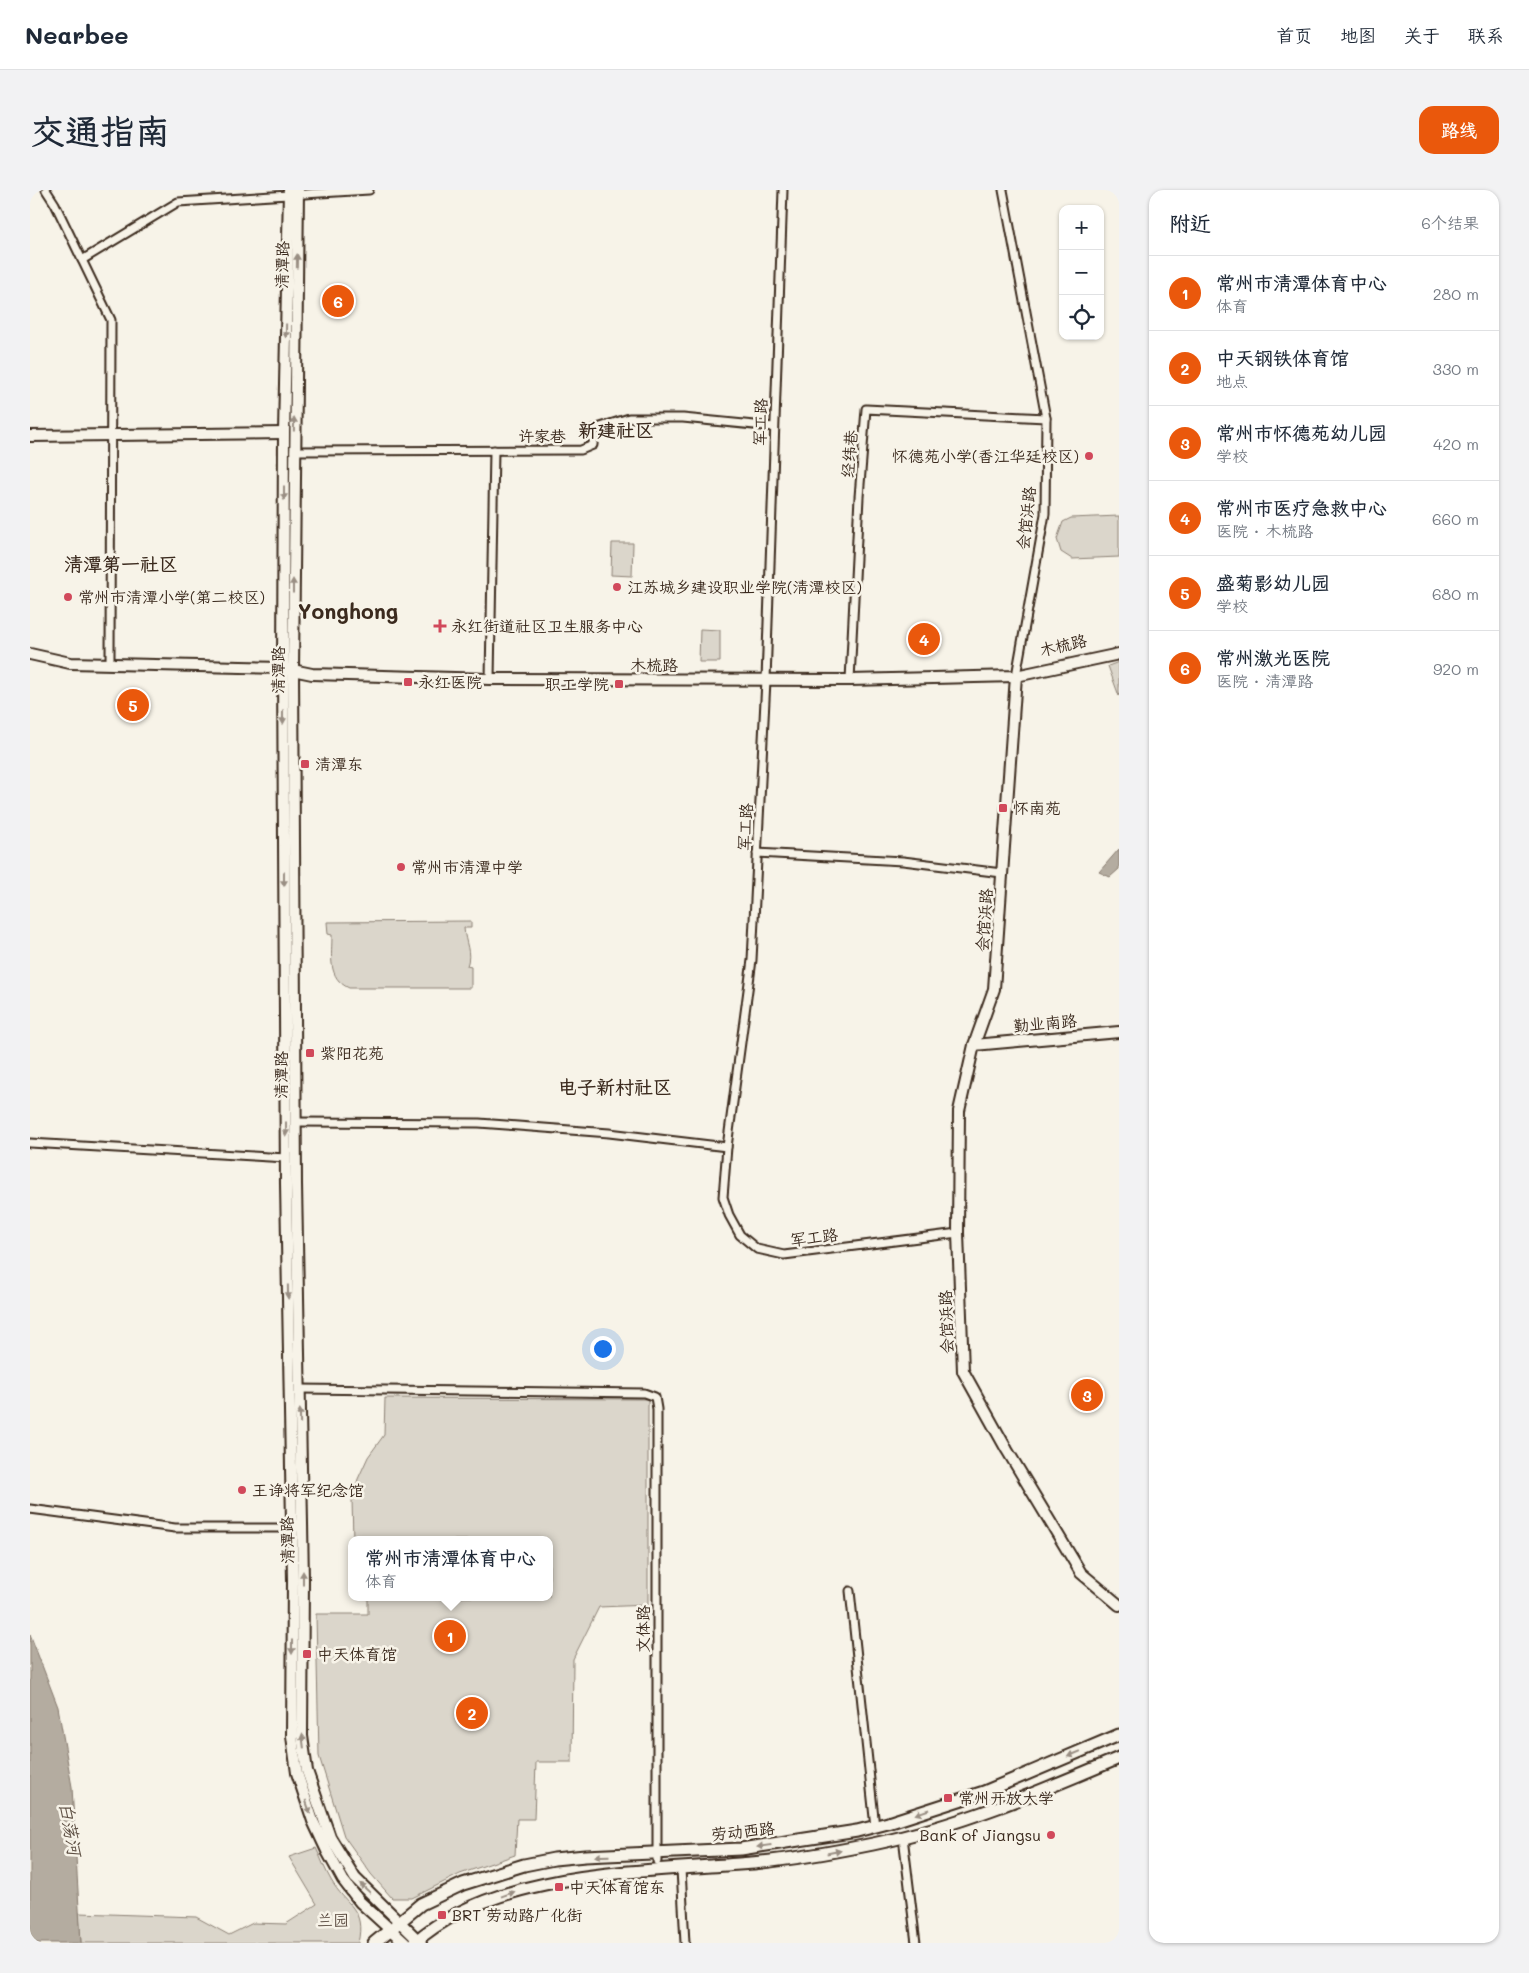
<!DOCTYPE html>
<html lang="zh">
<head>
<meta charset="utf-8">
<style>
	body { margin:0; font-family:Mali,"LXGW WenKai TC",sans-serif; background:#f2f2f3; color:#1f2937 }
	.controls { position:absolute; right:15px; top:15px; display:grid; overflow:hidden; border-radius:10px; box-shadow:0 1px 4px #0004 }
	.controls button { width:45px; height:45px; display:grid; place-items:center; padding:0; border:0; border-bottom:1px solid #e0e1e3; background:#fff; color:#1f2937; font:25px sans-serif }
	.you { position:absolute; left:572px; top:1158px; width:18px; height:18px; margin:-12px; border:4px solid #fff; border-radius:50%; background:#1a73e8; box-shadow:0 0 0 8px #1a73e833 }
	.badge { display:grid; place-items:center; width:32px; height:32px; border-radius:50%; background:#ea580c; color:#fff; font-size:16px; font-weight:700 }
	.pin { position:absolute; translate:-50% -50%; border:2px solid #fff; box-shadow:0 1px 5px #0006 }
	.popup { position:absolute; left:318px; top:1346px; width:205px; height:65px; box-sizing:border-box; display:grid; place-content:center; border-radius:10px; background:#fff; filter:drop-shadow(0 1px 4px #0005); font-size:16px; white-space:nowrap; color:#747a83 }
	.popup b { font-size:19px; color:#1f2937 }
	.popup::after { content:''; position:absolute; left:50%; top:100%; margin-left:-10px; border:10px solid transparent; border-top-color:#fff }
	.list { margin:0; padding:0; list-style:none }
	h2 { display:flex; justify-content:space-between; align-items:center; height:65px; margin:0; padding:0 20px; font-size:21px }
	h2 small { font-size:16px; font-weight:400; color:#747a83 }
	.list li { display:grid; grid-template-columns:32px 1fr auto; gap:15px; align-items:center; box-sizing:border-box; height:75px; padding:0 20px; border-top:1px solid #e0e1e3 }
	.list b { display:block; font-size:19px; white-space:nowrap }
	.list p { margin:0; font-size:16px; white-space:nowrap; color:#747a83 }
	.list em { font-size:16px; font-style:normal; color:#747a83 }
	.icon { flex:none; width:28px; height:28px; fill:none; stroke:currentColor; stroke-width:2; stroke-linecap:round; stroke-linejoin:round }
	.map { position:relative; flex:none; width:1089px; height:1753px; overflow:hidden; border-radius:15px }
	header { display:flex; align-items:center; gap:30px; box-sizing:border-box; height:70px; padding:0 25px; background:#fff; border-bottom:1px solid #e0e1e3 }
	header strong { font-size:24px }
	nav { display:flex; gap:28px; margin-inline-start:auto; font-size:18px }
	.intro { display:flex; align-items:center; justify-content:space-between; box-sizing:border-box; height:120px; padding:0 30px }
	h1 { margin:0; font-size:35px }
	.button { padding:12px 22px; border-radius:15px; background:#ea580c; color:#fff; font-size:18px; font-weight:700 }
	main { display:flex; gap:30px; padding:0 30px }
	aside { flex:1; background:#fff; border-radius:15px; box-shadow:0 1px 4px #0004 }
	.map>svg:first-child { display:block }
</style>
</head>
<body>
<header>
<strong>Nearbee</strong>
<nav><a>首页</a><a>地图</a><a>关于</a><a>联系</a></nav>
</header>
<div class="intro"><h1>交通指南</h1><a class="button">路线</a></div>
<main>
<div class="map">
<svg width="1089" height="1753" viewBox="0 0 1089 1753">
	<rect width="100%" height="100%" fill="#f7f3e8"/>
	<filter id="ink" filterUnits="userSpaceOnUse"><feTurbulence type="fractalNoise" baseFrequency=".02" numOctaves="2"/><feDisplacementMap in="SourceGraphic" scale="10" xChannelSelector="R" yChannelSelector="G"/><feConvolveMatrix kernelMatrix="1 2 1 2 8 2 1 2 1" color-interpolation-filters="sRGB"/></filter>
	<g filter="url(#ink)">
		<g fill="#dbd6cb" stroke="#8b8074">
			<polygon points="1089,326 1089,367 1042,369 1031,362 1027,349 1033,332 1041,328"/>
			<polygon points="582,353 603,353 602,386 581,385"/>
			<polygon points="670,439 690,440 690,472 669,472"/>
			<polygon points="1089,472 1089,506 1078,476"/>
			<path d="M441,731v7h-7c1,15 8,24 3,38l4,1v21h-122c-22,-10 -17,-32 -17,-53l-4,-1 -1,-12z"/>
			<polygon points="355,1208 618,1209 618,1415 569,1417 543,1469 542,1572 506,1572 504,1629 487,1629 485,1665 430,1684 382,1708 362,1708 341,1684 314,1646 289,1566 286,1424 338,1424 338,1407 519,1407 519,1350 323,1350 322,1309 328,1289 338,1267 354,1245"/>
			<path d="M286,1658c5,10 9,22 15,32 15,26 35,28 27,63h-277l-2,-30 117,4 33,18 24,-12 33,1 31,-20 -28,-47z"/>
		</g>
		<g fill="#b4aca0" stroke="#84786c">
			<polygon points="1089,659 1089,679 1080,687 1069,682"/>
			<polygon points="0,1444 28,1517 42,1597 51,1753 0,1753"/>
		</g>
		<g fill="none" stroke-linecap="round" stroke-linejoin="round">
			<defs>
				<g id="street">
					<polyline points="16,0 25,14 81,130 80,473"/>
					<polyline points="753,0 736,490 722,770 697,957 693,1007 699,1025 710,1045 727,1059 754,1065 928,1043"/>
					<polyline points="973,0 1016,228 1015,324 986,486"/>
					<polyline points="52,70 148,12 339,0"/>
					<polyline points="264,261 551,260 563,255 564,239 599,228 653,228 744,237"/>
					<polyline points="460,489 464,260"/>
					<polyline points="820,490 829,307 836,219 1016,228"/>
					<polyline points="727,663 873,671 972,683"/>
					<polyline points="266,932 449,933 579,943 697,957"/>
					<polyline points="0,953 256,968"/>
					<polyline points="270,1199 614,1203 625,1207 627,1219 627,1671"/>
					<polyline points="0,1319 145,1338 266,1338"/>
					<polyline points="820,1401 845,1637"/>
					<polyline points="873,1647 886,1753"/>
					<polyline points="651,1679 655,1753"/>
				</g>
				<g id="secondary">
					<polyline points="259,0 254,243 253,478 256,994 263,1390 262,1546 267,1583 283,1631 297,1661 313,1690 330,1712 375,1753"/>
					<polyline points="268,0 263,480 266,994 273,1390 272,1546 277,1581 300,1647 325,1688 391,1753"/>
					<polyline points="0,246 254,243"/>
					<polyline points="0,464 40,473 253,478 282,484 460,489 820,490 986,486 1089,464"/>
					<polyline points="986,486 964,799 944,855 929,921 928,1043 933,1181 977,1260 1051,1383 1089,1415"/>
					<polyline points="944,855 1089,842"/>
				</g>
				<g id="primary">
					<polyline points="344,1753 391,1714 433,1694 494,1675 524,1669 555,1666 711,1659 827,1641 858,1633 954,1602 1089,1545"/>
					<path d="M384,1753c80,-72 224,-71 325,-79 45,-3 90,-11 134,-20 86,-18 166,-52 246,-86"/>
				</g>
			</defs>
			<use href="#street" stroke="#3b2a1e" stroke-width="11"/>
			<use href="#secondary" stroke="#3b2a1e" stroke-width="14"/>
			<use href="#primary" stroke="#3b2a1e" stroke-width="15"/>
			<use href="#street" stroke="#f7f3e8" stroke-width="7"/>
			<use href="#secondary" stroke="#f7f3e8" stroke-width="10"/>
			<use href="#primary" stroke="#f7f3e8" stroke-width="11"/>
		</g>
		<defs><path id="oneway-solid" d="M-6-.8H1V-3.2L6.5 0L1 3.2V.8H-6Z" transform="scale(1.25)"/></defs>
		<g fill="#998e83">
			<use href="#oneway-solid" transform="translate(267 71) rotate(-89)"/>
			<use href="#oneway-solid" transform="translate(256 141) rotate(91)"/>
			<use href="#oneway-solid" transform="translate(264 234) rotate(-89)"/>
			<use href="#oneway-solid" transform="translate(254 303) rotate(90)"/>
			<use href="#oneway-solid" transform="translate(263 396) rotate(-90)"/>
			<use href="#oneway-solid" transform="translate(253 527) rotate(90)"/>
			<use href="#oneway-solid" transform="translate(254 689) rotate(90)"/>
			<use href="#oneway-solid" transform="translate(256 939) rotate(90)"/>
			<use href="#oneway-solid" transform="translate(258 1102) rotate(89)"/>
			<use href="#oneway-solid" transform="translate(270 1226) rotate(-91)"/>
			<use href="#oneway-solid" transform="translate(273 1388) rotate(-90)"/>
			<use href="#oneway-solid" transform="translate(262 1457) rotate(90)"/>
			<use href="#oneway-solid" transform="translate(273 1551) rotate(-97)"/>
			<use href="#oneway-solid" transform="translate(1044 1564) rotate(157)"/>
			<use href="#oneway-solid" transform="translate(278 1617) rotate(71)"/>
			<use href="#oneway-solid" transform="translate(892 1622) rotate(161)"/>
			<use href="#oneway-solid" transform="translate(734 1656) rotate(172)"/>
			<use href="#oneway-solid" transform="translate(804 1662) rotate(-11)"/>
			<use href="#oneway-solid" transform="translate(572 1666) rotate(178)"/>
			<use href="#oneway-solid" transform="translate(335 1698) rotate(-137)"/>
			<use href="#oneway-solid" transform="translate(478 1704) rotate(-20)"/>
		</g>
	</g>
	<g fill="#d1495b" stroke="#f7f3e8" stroke-width="2">
		<circle cx="1059" cy="266" r="5"/>
		<circle cx="587" cy="397" r="5"/>
		<circle cx="38" cy="407" r="5"/>
		<path d="M407.5 428.5h5v5h5v5h-5v5h-5v-5h-5v-5h5z"/>
		<rect x="373" y="487" width="10" height="10" rx="2.5"/>
		<rect x="584" y="489" width="10" height="10" rx="2.5"/>
		<rect x="270" y="569" width="10" height="10" rx="2.5"/>
		<rect x="968" y="613" width="10" height="10" rx="2.5"/>
		<circle cx="371" cy="677" r="5"/>
		<rect x="275" y="858" width="10" height="10" rx="2.5"/>
		<circle cx="212" cy="1300" r="5"/>
		<rect x="272" y="1459" width="10" height="10" rx="2.5"/>
		<rect x="913" y="1603" width="10" height="10" rx="2.5"/>
		<circle cx="1021" cy="1645" r="5"/>
		<rect x="524" y="1692" width="10" height="10" rx="2.5"/>
		<rect x="407" y="1720" width="10" height="10" rx="2.5"/>
	</g>
	<g text-anchor="middle" stroke-width="5" stroke-linejoin="round" paint-order="stroke">
		<g font-size="16" fill="#3b2a1e" stroke="#f7f3e8">
			<text transform="translate(252 75) rotate(-89)" y="6">清潭路</text>
			<text transform="translate(730 232) rotate(-88)" y="6">军工路</text>
			<text x="512" y="252">许家巷</text>
			<text transform="translate(819 264) rotate(-85)" y="6">经纬巷</text>
			<text transform="translate(996 328) rotate(-84)" y="6">会馆浜路</text>
			<text transform="translate(1033 455) rotate(-13)" y="6">木梳路</text>
			<text x="624" y="481">木梳路</text>
			<text transform="translate(248 480) rotate(-90)" y="6">清潭路</text>
			<text transform="translate(715 637) rotate(-87)" y="6">军工路</text>
			<text transform="translate(954 730) rotate(-86)" y="6">会馆浜路</text>
			<text transform="translate(1015 833) rotate(-5)" y="6">勤业南路</text>
			<text transform="translate(251 885) rotate(-90)" y="6">清潭路</text>
			<text transform="translate(784 1047) rotate(-7)" y="6">军工路</text>
			<text transform="translate(916 1132) rotate(-92)" y="6">会馆浜路</text>
			<text transform="translate(257 1350) rotate(-91)" y="6">清潭路</text>
			<text transform="translate(613 1439) rotate(-90)" y="6">文体路</text>
			<text transform="translate(713 1641) rotate(-6)" y="6">劳动西路</text>
		</g>
		<g font-size="16" fill="#3b2a1e" stroke="#f7f3e8" text-anchor="start">
			<text x="1049" y="272" text-anchor="end">怀德苑小学(香江华廷校区)</text>
			<text x="597" y="403">江苏城乡建设职业学院(清潭校区)</text>
			<text x="48" y="413">常州市清潭小学(第二校区)</text>
			<text x="421" y="442">永红街道社区卫生服务中心</text>
			<text x="388" y="498">永红医院</text>
			<text x="579" y="500" text-anchor="end">职工学院</text>
			<text x="285" y="580">清潭东</text>
			<text x="983" y="624">怀南苑</text>
			<text x="381" y="683">常州市清潭中学</text>
			<text x="290" y="869">紫阳花苑</text>
			<text x="222" y="1306">王诤将军纪念馆</text>
			<text x="287" y="1470">中天体育馆</text>
			<text x="928" y="1614">常州开放大学</text>
			<text x="1011" y="1651" text-anchor="end">Bank of Jiangsu</text>
			<text x="539" y="1703">中天体育馆东</text>
			<text x="422" y="1731">BRT 劳动路广化街</text>
		</g>
		<g font-size="16" fill="#5b4c41" stroke="#f7f3e8">
			<text x="303" y="1736">兰园</text>
		</g>
		<g font-size="18" font-style="italic" fill="#5f5145" stroke="#f7f3e8">
			<text transform="translate(40 1639) rotate(80)" y="6">白荡河</text>
		</g>
		<g font-size="19" font-weight="bold" fill="#3b2a1e" stroke="#f7f3e8">
			<text x="586" y="247">新建社区</text>
			<text x="91" y="381">清潭第一社区</text>
			<text x="585" y="904">电子新村社区</text>
		</g>
		<g font-size="21" font-weight="bold" fill="#3b2a1e" stroke="#f7f3e8">
			<text x="318" y="429">Yonghong</text>
		</g>
	</g>
</svg>
<div class="controls">
<button>+</button>
<button>−</button>
<button><svg class="icon" aria-label="locate" viewBox="0 0 24 24"><circle cx="12" cy="12" r="6"/><path d="M12 2v4M12 18v4M2 12h4M18 12h4"/></svg></button>
</div>
<div class="you"></div>
<div class="pin badge" style="left:420px;top:1446px">1</div>
<div class="popup"><b>常州市清潭体育中心</b>体育</div>
<div class="pin badge" style="left:442px;top:1523px">2</div>
<div class="pin badge" style="left:1057px;top:1205px">3</div>
<div class="pin badge" style="left:894px;top:449px">4</div>
<div class="pin badge" style="left:103px;top:515px">5</div>
<div class="pin badge" style="left:308px;top:111px">6</div>
</div>
<aside>
<h2>附近<small>6个结果</small></h2>
<ul class="list">
<li><span class="badge">1</span><div><b>常州市清潭体育中心</b><p>体育</p></div><em>280 m</em></li>
<li><span class="badge">2</span><div><b>中天钢铁体育馆</b><p>地点</p></div><em>330 m</em></li>
<li><span class="badge">3</span><div><b>常州市怀德苑幼儿园</b><p>学校</p></div><em>420 m</em></li>
<li><span class="badge">4</span><div><b>常州市医疗急救中心</b><p>医院 · 木梳路</p></div><em>660 m</em></li>
<li><span class="badge">5</span><div><b>盛菊影幼儿园</b><p>学校</p></div><em>680 m</em></li>
<li><span class="badge">6</span><div><b>常州激光医院</b><p>医院 · 清潭路</p></div><em>920 m</em></li>
</ul>
</aside>
</main>
</body>
</html>
